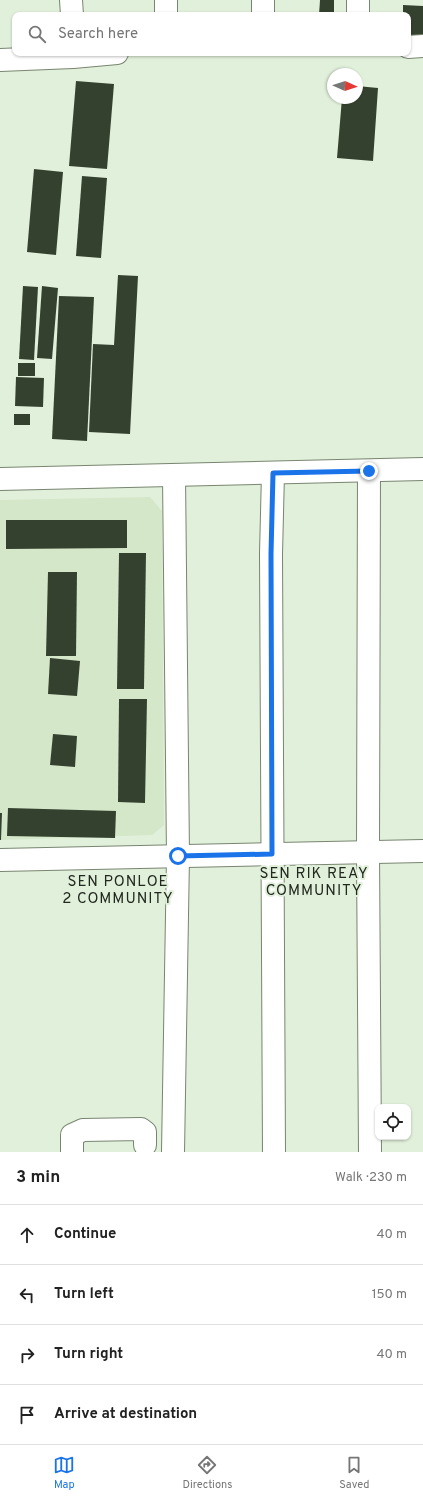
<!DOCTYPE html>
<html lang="en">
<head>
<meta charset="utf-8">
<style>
	body { margin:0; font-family:Overpass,sans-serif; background:#f6f6f6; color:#222 }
	.controls { position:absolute; right:12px; bottom:12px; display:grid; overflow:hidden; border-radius:8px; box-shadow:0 1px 3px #0004 }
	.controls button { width:36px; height:36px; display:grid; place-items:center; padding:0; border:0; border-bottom:1px solid #e0e0e0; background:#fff; color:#222; font:20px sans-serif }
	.compass { position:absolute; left:327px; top:68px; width:36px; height:36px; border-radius:50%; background:#fff; box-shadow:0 1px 3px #0004; rotate:93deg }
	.stop { position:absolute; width:12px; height:12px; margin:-9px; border:3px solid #1a73e8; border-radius:50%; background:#fff }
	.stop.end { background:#1a73e8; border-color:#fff; box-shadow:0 1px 4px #0008 }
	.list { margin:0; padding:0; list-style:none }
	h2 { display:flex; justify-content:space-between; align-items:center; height:52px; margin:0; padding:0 16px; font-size:17px }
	h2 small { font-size:13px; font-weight:400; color:#767676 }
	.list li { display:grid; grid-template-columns:26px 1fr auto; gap:12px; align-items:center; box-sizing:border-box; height:60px; padding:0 16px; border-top:1px solid #e0e0e0 }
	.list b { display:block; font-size:15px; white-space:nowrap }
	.list em { font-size:13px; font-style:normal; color:#767676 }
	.icon { flex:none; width:22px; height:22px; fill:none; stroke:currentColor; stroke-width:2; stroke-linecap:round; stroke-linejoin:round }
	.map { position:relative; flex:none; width:423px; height:1152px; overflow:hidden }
	.search { position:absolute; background:#fff; box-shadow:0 1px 3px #0004; left:12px; right:12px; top:12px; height:44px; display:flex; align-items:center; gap:10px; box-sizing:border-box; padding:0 14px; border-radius:8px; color:#767676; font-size:15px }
	.sheet { height:292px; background:#fff }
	nav { display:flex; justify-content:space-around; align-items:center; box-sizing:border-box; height:56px; border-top:1px solid #e0e0e0; background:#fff; font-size:11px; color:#767676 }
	nav a { display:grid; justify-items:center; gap:2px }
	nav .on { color:#1a73e8 }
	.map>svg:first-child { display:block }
</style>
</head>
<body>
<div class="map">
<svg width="423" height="1152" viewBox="0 0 423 1152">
	<rect width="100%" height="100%" fill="#e1f0da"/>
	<polygon fill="#d4e7c9" points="150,497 162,511 164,825 152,835 0,840 0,500"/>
	<g fill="#35412f">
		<polygon points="320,0 334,0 334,15 319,15"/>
		<polygon points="403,5 423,6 423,40 408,39 408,15 403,15"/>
		<polygon points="76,81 114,84 107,169 69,166"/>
		<polygon points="357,86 378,88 373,161 337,158 342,98 357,98"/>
		<polygon points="34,169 63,172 56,255 27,252"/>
		<polygon points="82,176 107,178 101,258 76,256"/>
		<polygon points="118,275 138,276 130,434 89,432 93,344 114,345"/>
		<polygon points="23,286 38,287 34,360 19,359"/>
		<polygon points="42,286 58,288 52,359 37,358"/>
		<polygon points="59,296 94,297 87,441 52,439"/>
		<rect x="18" y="363" width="17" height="13"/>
		<polygon points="16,377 44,378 43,407 15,406"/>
		<rect x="14" y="414" width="16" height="11"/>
		<polygon points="6,520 127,520 127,548 6,549"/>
		<polygon points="119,553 146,553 144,689 117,689"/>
		<polygon points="48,572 77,572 76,656 46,656"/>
		<polygon points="50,658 80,661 77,696 48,694"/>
		<polygon points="119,699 147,699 145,803 118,802"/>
		<polygon points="53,734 77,736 75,767 50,765"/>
		<polygon points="8,808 116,811 115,838 7,836"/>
		<polygon points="0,813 2,813 1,840 0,840"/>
	</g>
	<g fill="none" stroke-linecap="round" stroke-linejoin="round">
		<defs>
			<g id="minor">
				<polyline points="71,0 72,15"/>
				<polyline points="263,0 263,15"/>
				<polyline points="358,0 358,15"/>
				<polyline points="166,15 166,0"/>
				<polyline points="408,47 423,46"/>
				<polyline points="0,60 73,57 117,53"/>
				<polyline points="369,471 368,852 370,1152"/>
				<polyline points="273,473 271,554 274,1152"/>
				<polyline points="0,479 423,469"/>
				<polyline points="0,860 423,851"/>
				<polyline points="72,1152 72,1135 83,1130 141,1129 145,1132 145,1145"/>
				<polyline points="173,1152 178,856 174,475"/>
			</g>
		</defs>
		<use href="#minor" stroke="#788570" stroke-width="24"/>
		<use href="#minor" stroke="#fff" stroke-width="22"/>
	</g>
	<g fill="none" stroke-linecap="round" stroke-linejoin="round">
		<polyline stroke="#1a73e8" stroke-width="5" points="178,856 272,854 271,554 273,473 369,471"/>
	</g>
	<g text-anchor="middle" stroke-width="4" stroke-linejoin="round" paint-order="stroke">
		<g font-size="15" letter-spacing="1" fill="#22271f" stroke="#e1f0da">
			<text x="314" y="878">SEN RIK REAY<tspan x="314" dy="17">COMMUNITY</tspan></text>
			<text x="118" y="886">SEN PONLOE<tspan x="118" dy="17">2 COMMUNITY</tspan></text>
		</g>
	</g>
</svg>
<div class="controls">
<button><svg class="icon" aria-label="locate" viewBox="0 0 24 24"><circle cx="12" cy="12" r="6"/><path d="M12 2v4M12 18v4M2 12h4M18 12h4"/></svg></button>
</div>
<svg class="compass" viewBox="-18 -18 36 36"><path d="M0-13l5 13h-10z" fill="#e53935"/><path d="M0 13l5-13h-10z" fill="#767676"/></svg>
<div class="stop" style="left:178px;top:856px"></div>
<div class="stop end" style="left:369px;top:471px"></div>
<div class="search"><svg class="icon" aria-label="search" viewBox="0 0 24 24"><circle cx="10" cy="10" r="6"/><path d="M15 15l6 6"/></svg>Search here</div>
</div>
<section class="sheet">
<h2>3 min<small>Walk · 230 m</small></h2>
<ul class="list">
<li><svg class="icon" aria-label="ahead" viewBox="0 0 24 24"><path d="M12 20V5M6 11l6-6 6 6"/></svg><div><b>Continue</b></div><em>40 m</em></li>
<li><svg class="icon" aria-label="left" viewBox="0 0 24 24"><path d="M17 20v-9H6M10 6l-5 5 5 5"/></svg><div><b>Turn left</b></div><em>150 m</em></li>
<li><svg class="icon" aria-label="right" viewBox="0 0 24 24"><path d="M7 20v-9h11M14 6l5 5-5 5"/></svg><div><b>Turn right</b></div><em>40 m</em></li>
<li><svg class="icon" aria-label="arrive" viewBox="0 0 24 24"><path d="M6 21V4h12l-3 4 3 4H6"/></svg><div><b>Arrive at destination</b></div></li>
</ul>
</section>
<nav>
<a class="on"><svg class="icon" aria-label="map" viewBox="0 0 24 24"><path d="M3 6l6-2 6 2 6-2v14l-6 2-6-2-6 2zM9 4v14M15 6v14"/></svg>Map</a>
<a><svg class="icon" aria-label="directions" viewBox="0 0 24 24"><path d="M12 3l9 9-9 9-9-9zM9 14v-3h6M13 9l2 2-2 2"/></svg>Directions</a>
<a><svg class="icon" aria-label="saved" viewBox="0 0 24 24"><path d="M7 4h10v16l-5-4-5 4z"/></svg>Saved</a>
</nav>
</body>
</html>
